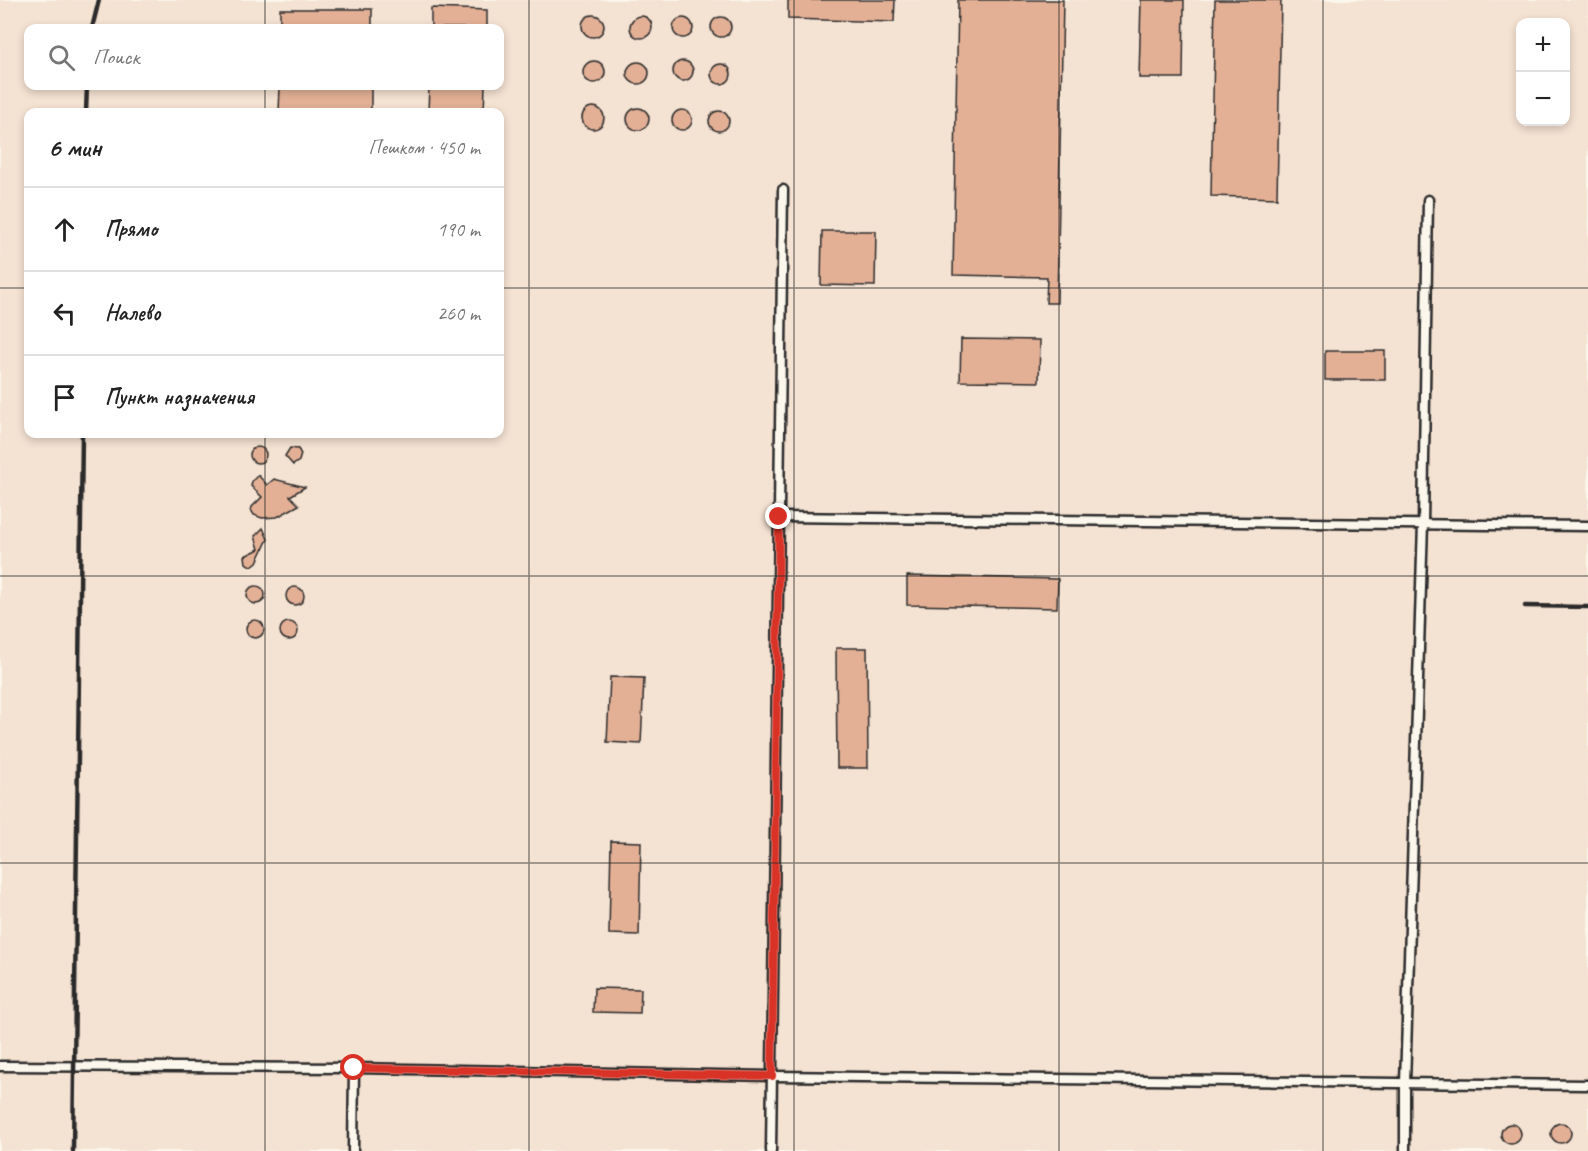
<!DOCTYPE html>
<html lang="ru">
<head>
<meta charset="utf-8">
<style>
	body { margin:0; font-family:Caveat,sans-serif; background:#f2f2f2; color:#222 }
	.controls { position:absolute; right:18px; top:18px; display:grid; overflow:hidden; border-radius:12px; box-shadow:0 3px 9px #0003 }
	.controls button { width:54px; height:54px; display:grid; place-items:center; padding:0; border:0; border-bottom:2px solid #e0e0e0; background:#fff; color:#222; font:30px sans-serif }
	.stop { position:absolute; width:18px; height:18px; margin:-14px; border:4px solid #d93025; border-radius:50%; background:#fff }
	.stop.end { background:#d93025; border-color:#fff; box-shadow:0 2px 6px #0008 }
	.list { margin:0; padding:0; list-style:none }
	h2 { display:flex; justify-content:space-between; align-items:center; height:78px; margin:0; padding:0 24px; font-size:26px }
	h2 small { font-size:20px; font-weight:400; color:#767676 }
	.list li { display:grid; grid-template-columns:39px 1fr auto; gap:18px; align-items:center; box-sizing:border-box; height:84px; padding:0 24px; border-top:2px solid #e0e0e0 }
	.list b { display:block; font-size:22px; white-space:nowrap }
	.list em { font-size:20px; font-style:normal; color:#767676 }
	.icon { flex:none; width:33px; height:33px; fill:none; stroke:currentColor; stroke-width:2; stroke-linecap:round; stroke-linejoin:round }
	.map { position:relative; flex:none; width:1588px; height:1151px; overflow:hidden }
	.search { position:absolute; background:#fff; box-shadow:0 3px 9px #0003; left:24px; top:24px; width:480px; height:66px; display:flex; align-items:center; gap:15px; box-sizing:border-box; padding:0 21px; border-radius:12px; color:#767676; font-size:22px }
	.panel { position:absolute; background:#fff; box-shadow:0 3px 9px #0003; left:24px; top:108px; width:480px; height:330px; border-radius:12px }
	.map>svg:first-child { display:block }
</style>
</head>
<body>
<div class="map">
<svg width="1588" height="1151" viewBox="0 0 1588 1151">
	<rect width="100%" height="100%" fill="#fbf7ec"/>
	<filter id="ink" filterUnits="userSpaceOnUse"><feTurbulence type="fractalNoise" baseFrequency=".0167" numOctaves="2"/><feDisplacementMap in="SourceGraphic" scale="12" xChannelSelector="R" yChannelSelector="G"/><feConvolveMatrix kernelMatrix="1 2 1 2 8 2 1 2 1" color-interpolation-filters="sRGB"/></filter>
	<g filter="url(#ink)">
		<path fill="#f4e2d2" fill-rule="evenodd" d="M0,0h1588v1151h-1588zM1520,22h46v100h-46zM28,28h472v58h-472zM28,112h472v322h-472z"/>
		<g fill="#e3b096" stroke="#2b2b2b" stroke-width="1.5">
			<polygon points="788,0 895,0 894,22 788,19"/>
			<polygon points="958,0 1063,0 1057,303 1046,303 1047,277 953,275"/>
			<polygon points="1141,0 1184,0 1183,78 1139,78"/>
			<polygon points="1215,0 1281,0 1277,198 1211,196"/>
			<polygon points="431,8 487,10 487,28 431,28"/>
			<rect x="280" y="9" width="92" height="19"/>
			<circle cx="593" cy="26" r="11"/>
			<circle cx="641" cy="27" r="11"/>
			<circle cx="721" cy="27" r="10"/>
			<circle cx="683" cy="28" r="10"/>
			<circle cx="683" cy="71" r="10"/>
			<circle cx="594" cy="72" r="11"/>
			<circle cx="638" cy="73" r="11"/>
			<circle cx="721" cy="74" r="10"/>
			<polygon points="280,86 371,86 371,112 279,112"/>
			<polygon points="429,86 485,86 484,112 428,112"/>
			<circle cx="593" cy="118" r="11"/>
			<circle cx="638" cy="119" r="11"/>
			<circle cx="682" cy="120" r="10"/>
			<circle cx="719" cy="121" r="10"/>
			<polygon points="822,231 876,231 875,286 821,285"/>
			<polygon points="961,339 1040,340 1039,382 960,381"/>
			<rect x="1325" y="351" width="60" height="29"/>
			<circle cx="258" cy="455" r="8"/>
			<polygon points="290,448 298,449 301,454 299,461 293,465 285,456"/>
			<polygon points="258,475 267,485 274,479 305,487 290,496 299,505 277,517 262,518 254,515 251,510 252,507 262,497 251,486 252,481"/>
			<polygon points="263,528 268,539 257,562 252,566 249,565 246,563 245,556 259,549 255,536"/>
			<polygon points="907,576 1058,579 1057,608 907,605"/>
			<circle cx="256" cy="595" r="9"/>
			<circle cx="295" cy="596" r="9"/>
			<circle cx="255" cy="629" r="9"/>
			<circle cx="289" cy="631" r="9"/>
			<polygon points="836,648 867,648 868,768 837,768"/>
			<polygon points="610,677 644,678 641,744 607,742"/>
			<polygon points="611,841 641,842 639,935 609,934"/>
			<polygon points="594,988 641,989 640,1013 593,1012"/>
			<circle cx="1561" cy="1133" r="10"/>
			<circle cx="1511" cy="1134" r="10"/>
		</g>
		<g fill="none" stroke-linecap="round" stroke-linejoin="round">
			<defs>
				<g id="service">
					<polyline points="779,517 1588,526"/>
					<polyline points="0,1066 354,1068 772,1076 1588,1085"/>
					<polyline points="353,1151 354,1068"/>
					<polyline points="771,1151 783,190"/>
					<polyline points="1405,1151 1405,1083 1423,524 1428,200"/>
				</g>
			</defs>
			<use href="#service" stroke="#2b2b2b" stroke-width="13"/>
			<use href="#service" stroke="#fbf7ec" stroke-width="8"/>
			<g stroke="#2b2b2b" stroke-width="4.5">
				<polyline points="92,28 99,0"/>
				<polyline points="86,112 87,86"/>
				<polyline points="1525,606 1588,607"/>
				<polyline points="73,1151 82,434"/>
			</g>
		</g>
	</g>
	<g fill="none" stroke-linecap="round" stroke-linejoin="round" filter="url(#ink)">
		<polyline stroke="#d93025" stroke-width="8" points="354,1068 772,1076 779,517"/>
	</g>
	<path fill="none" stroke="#2b2b2b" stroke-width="1.5" stroke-opacity="0.55" d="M265,0v28M529,0v1151M794,0v1151M1059,0v1151M1323,0v1151M265,86v26M0,288h28M500,288h1088M265,434v717M0,576h1588M0,863h1588"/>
</svg>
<div class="controls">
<button>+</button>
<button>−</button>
</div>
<div class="stop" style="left:354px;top:1068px"></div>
<div class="stop end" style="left:779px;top:517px"></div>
<div class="search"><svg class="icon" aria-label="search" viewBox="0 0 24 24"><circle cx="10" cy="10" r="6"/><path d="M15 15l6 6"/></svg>Поиск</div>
<section class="panel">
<h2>6 мин<small>Пешком · 450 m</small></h2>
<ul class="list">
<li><svg class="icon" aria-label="ahead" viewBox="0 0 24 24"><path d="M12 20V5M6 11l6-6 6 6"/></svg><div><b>Прямо</b></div><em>190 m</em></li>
<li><svg class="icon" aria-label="left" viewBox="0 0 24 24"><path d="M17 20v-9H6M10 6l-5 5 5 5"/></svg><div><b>Налево</b></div><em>260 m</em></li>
<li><svg class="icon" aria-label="arrive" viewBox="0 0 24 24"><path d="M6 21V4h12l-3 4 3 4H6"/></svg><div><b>Пункт назначения</b></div></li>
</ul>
</section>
</div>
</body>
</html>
